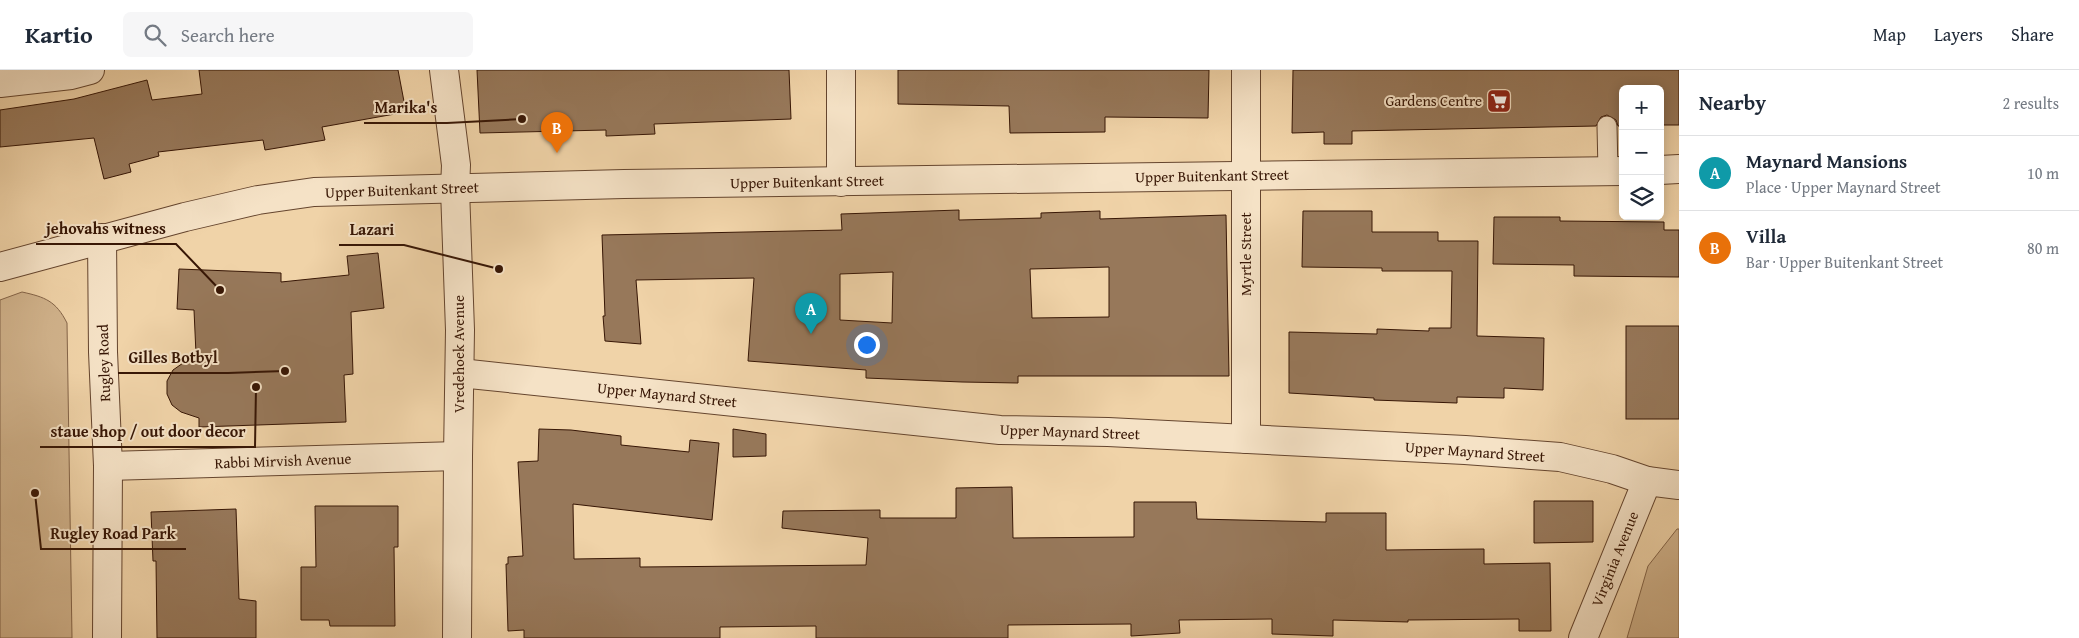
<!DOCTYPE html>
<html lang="en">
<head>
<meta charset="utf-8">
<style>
	body { margin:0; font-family:"Gentium Book Plus",serif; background:#f6f6f7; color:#1f2937 }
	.controls { position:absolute; right:15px; top:15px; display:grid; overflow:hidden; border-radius:8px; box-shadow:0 2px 12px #0003 }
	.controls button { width:45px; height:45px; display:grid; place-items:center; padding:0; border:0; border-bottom:1px solid #e0e1e3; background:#fff; color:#1f2937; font:25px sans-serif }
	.you { position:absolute; left:866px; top:274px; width:18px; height:18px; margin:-12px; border:4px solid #fff; border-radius:50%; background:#1a73e8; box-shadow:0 0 0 8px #1a73e833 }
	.badge { display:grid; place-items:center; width:32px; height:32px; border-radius:50%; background:#1a73e8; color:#fff; font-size:16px; font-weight:700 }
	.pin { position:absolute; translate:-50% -41px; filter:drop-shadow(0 1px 2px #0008) }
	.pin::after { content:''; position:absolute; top:26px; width:18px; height:15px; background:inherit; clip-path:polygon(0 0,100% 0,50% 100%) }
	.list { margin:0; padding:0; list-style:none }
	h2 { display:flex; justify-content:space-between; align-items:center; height:65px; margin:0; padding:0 20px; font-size:21px }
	h2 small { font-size:16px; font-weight:400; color:#747a83 }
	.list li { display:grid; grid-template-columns:32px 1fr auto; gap:15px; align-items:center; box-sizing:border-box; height:75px; padding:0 20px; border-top:1px solid #e0e1e3 }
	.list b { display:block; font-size:19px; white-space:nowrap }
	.list p { margin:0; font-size:16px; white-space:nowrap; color:#747a83 }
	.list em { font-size:16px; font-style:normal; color:#747a83 }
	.icon { flex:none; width:28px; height:28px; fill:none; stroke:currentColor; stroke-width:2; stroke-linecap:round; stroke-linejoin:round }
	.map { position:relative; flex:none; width:1679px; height:568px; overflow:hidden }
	header { display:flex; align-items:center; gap:30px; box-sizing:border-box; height:70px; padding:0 25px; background:#fff; border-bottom:1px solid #e0e1e3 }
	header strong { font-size:24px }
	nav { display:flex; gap:28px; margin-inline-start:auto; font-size:18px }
	.search { width:350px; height:45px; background:#f6f6f7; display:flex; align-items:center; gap:12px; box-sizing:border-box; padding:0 18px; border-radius:8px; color:#747a83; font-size:19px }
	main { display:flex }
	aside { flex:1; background:#fff }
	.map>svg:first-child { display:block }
</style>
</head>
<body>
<header>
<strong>Kartio</strong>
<div class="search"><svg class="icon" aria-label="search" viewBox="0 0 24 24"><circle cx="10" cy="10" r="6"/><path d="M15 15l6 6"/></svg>Search here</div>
<nav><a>Map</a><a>Layers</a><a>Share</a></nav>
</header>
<main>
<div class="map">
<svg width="1679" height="568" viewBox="0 0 1679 568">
	<rect width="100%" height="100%" fill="#f0d3a8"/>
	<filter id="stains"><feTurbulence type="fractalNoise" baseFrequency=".004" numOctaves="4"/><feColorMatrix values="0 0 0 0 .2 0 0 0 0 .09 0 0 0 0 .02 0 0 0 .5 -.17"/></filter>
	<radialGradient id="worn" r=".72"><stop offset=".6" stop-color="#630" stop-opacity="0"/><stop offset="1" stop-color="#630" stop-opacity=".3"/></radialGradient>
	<g fill="#d1b38c" stroke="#846448">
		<path d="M22,222c23,5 34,9 45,31l5,315h-72v-338z"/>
		<polygon points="1677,459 1679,459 1679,568 1627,568 1648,496"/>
	</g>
	<g fill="#97785a" stroke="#371605" fill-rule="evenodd">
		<polygon points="199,0 398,0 406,42 322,57 325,70 265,80 263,70 158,82 159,86 129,94 131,102 104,109 94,68 0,77 0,40 74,29 147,10 152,30 202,24"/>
		<polygon points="477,0 789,0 791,49 654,54 655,64 606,66 606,60 480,63"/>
		<polygon points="898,0 1209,0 1208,48 1105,47 1105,62 1010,63 1009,36 898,34"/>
		<polygon points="1293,0 1679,0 1679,55 1660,55 1660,19 1623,19 1623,56 1618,56 1616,50 1607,45 1601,47 1596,56 1352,61 1352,74 1324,74 1324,62 1292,63"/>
		<path d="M959,140v10l82,-2v-5l59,-2v8l126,-4 3,161h-211v7l-56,-1 -96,-4v-8l-118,-9 6,-83 -118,2 5,64 -36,-3 -2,-25h2l-3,-81 240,-5 -1,-16zM1109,197v50l-77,1 -2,-49zM893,202l-1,51 -52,-3v-46z"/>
		<polygon points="1303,141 1372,141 1372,162 1438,162 1438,171 1478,171 1477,266 1544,268 1543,320 1504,318 1504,328 1457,327 1457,333 1374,330 1374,328 1289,323 1289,262 1377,264 1377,259 1429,261 1429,258 1451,258 1452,201 1382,201 1382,198 1302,197"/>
		<polygon points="1494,147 1560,147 1560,151 1664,152 1664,160 1679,160 1679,207 1574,206 1574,195 1493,194"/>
		<polygon points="378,183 384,238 351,242 353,304 344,305 346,352 199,357 199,348 181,342 172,335 167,324 167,311 173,300 196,284 194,240 177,239 179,199 281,203 281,212 349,205 347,186"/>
		<rect x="1626" y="256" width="53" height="93"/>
		<polygon points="539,359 571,360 621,366 621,375 689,382 690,370 719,373 712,450 573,434 574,489 640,488 640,497 866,495 868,468 782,458 783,441 880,440 880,448 956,448 956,418 1012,417 1013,468 1134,467 1134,432 1196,432 1197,449 1326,452 1326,443 1386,443 1386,480 1484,479 1484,494 1550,493 1551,561 1519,561 1519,549 1408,550 1408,552 1333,550 1333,566 1272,564 1272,549 1179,550 1180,563 1131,566 1131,554 1008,555 1008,568 816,568 816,556 720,557 720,568 524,568 524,560 508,561 506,494 508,494 508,487 523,486 518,392 538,391"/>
		<polygon points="733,359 766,364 766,386 733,387"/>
		<polygon points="1534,431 1593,431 1593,472 1534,473"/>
		<polygon points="315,436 398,436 398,477 394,477 395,556 330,556 329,550 301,550 301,497 316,497"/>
		<polygon points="236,439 239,529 256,531 256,568 157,568 156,491 153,491 151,442"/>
	</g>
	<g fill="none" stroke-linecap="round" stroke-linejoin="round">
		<defs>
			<polyline id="service" points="1607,56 1608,101"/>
			<g id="minor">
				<polyline points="444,0 456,95 455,119 460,260 458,386 457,568"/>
				<polyline points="841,0 841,112"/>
				<polyline points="1246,0 1246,369"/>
				<polyline points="0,13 71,5 90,0"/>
				<polyline points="102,168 103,282 108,396 107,568"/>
				<polyline points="460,303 1000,360 1108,362 1465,380 1560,387 1612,399 1647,411 1679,415"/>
				<polyline points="108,396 458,386"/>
				<polyline points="1583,568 1647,411"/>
			</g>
			<g id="tertiary">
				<polyline points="1660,100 1679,99"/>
				<polyline points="0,197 185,147 258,130 314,122 624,114 1623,101"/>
			</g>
		</defs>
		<use href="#service" stroke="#65452e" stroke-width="21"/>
		<use href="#minor" stroke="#65452e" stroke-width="30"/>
		<use href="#tertiary" stroke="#65452e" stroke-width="30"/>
		<use href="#service" stroke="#f5e2c6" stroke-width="19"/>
		<use href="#minor" stroke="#f5e2c6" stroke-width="28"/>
		<use href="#tertiary" stroke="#f5e2c6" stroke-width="28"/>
	</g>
	<defs>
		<symbol id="supermarket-square" viewBox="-11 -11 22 22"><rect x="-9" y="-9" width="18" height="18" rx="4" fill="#8f2418" stroke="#f5e2c6"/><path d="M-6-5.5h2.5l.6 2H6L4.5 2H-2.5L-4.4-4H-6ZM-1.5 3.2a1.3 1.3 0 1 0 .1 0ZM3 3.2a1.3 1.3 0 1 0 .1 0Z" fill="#fff"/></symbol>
	</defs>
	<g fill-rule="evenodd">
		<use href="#supermarket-square" x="1485" y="17" width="28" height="28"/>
	</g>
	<g text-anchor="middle" stroke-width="4" stroke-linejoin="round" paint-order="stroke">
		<g font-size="15" fill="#371605" stroke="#f5e2c6" text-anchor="end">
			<text x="1482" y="36">Gardens Centre</text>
		</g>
		<g font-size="15" fill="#371605" stroke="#f5e2c6">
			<text transform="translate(1212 106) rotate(-1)" y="5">Upper Buitenkant Street</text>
			<text transform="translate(807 112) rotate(-1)" y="5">Upper Buitenkant Street</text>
			<text transform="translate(402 120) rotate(-2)" y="5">Upper Buitenkant Street</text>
			<text transform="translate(1246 184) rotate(-90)" y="5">Myrtle Street</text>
			<text transform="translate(459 284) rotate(-90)" y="5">Vredehoek Avenue</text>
			<text transform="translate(104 293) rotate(-92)" y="5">Rugley Road</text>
			<text transform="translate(667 325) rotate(6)" y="5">Upper Maynard Street</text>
			<text transform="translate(1070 362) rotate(2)" y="5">Upper Maynard Street</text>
			<text transform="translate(1475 382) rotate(4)" y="5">Upper Maynard Street</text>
			<text transform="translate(283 391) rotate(-2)" y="5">Rabbi Mirvish Avenue</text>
			<text transform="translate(1615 489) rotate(-68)" y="5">Virginia Avenue</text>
		</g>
	</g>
	<path fill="none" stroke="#371605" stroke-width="2" d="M522 49L447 53H364M220 220L176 174H36M499 199L404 175H339M285 301L228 303H118M256 317L255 377H40M35 423L41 479H186"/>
	<g fill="#371605" stroke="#f5e2c6" stroke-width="2">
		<circle cx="522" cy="49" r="5"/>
		<circle cx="220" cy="220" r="5"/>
		<circle cx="499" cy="199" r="5"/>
		<circle cx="285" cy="301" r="5"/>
		<circle cx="256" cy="317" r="5"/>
		<circle cx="35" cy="423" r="5"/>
	</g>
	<g font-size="16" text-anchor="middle" font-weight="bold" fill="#371605" stroke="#f5e2c6" stroke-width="4" stroke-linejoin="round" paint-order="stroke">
		<text x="406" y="43">Marika's</text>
		<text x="106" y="164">jehovahs witness</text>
		<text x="372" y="165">Lazari</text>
		<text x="173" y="293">Gilles Botbyl</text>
		<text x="148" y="367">staue shop / out door decor</text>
		<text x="113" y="469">Rugley Road Park</text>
	</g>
	<rect width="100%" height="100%" filter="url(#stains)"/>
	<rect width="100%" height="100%" fill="url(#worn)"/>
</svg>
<div class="controls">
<button>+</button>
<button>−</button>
<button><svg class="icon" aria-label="layers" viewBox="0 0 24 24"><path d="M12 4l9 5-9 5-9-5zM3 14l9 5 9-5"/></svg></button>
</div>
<div class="you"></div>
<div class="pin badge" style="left:811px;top:264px;background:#0f9aa8">A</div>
<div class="pin badge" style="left:557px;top:83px;background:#e8710a">B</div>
</div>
<aside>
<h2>Nearby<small>2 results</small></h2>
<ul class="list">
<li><span class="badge" style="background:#0f9aa8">A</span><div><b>Maynard Mansions</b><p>Place · Upper Maynard Street</p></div><em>10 m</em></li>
<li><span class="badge" style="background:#e8710a">B</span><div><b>Villa</b><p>Bar · Upper Buitenkant Street</p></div><em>80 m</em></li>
</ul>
</aside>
</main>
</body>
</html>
